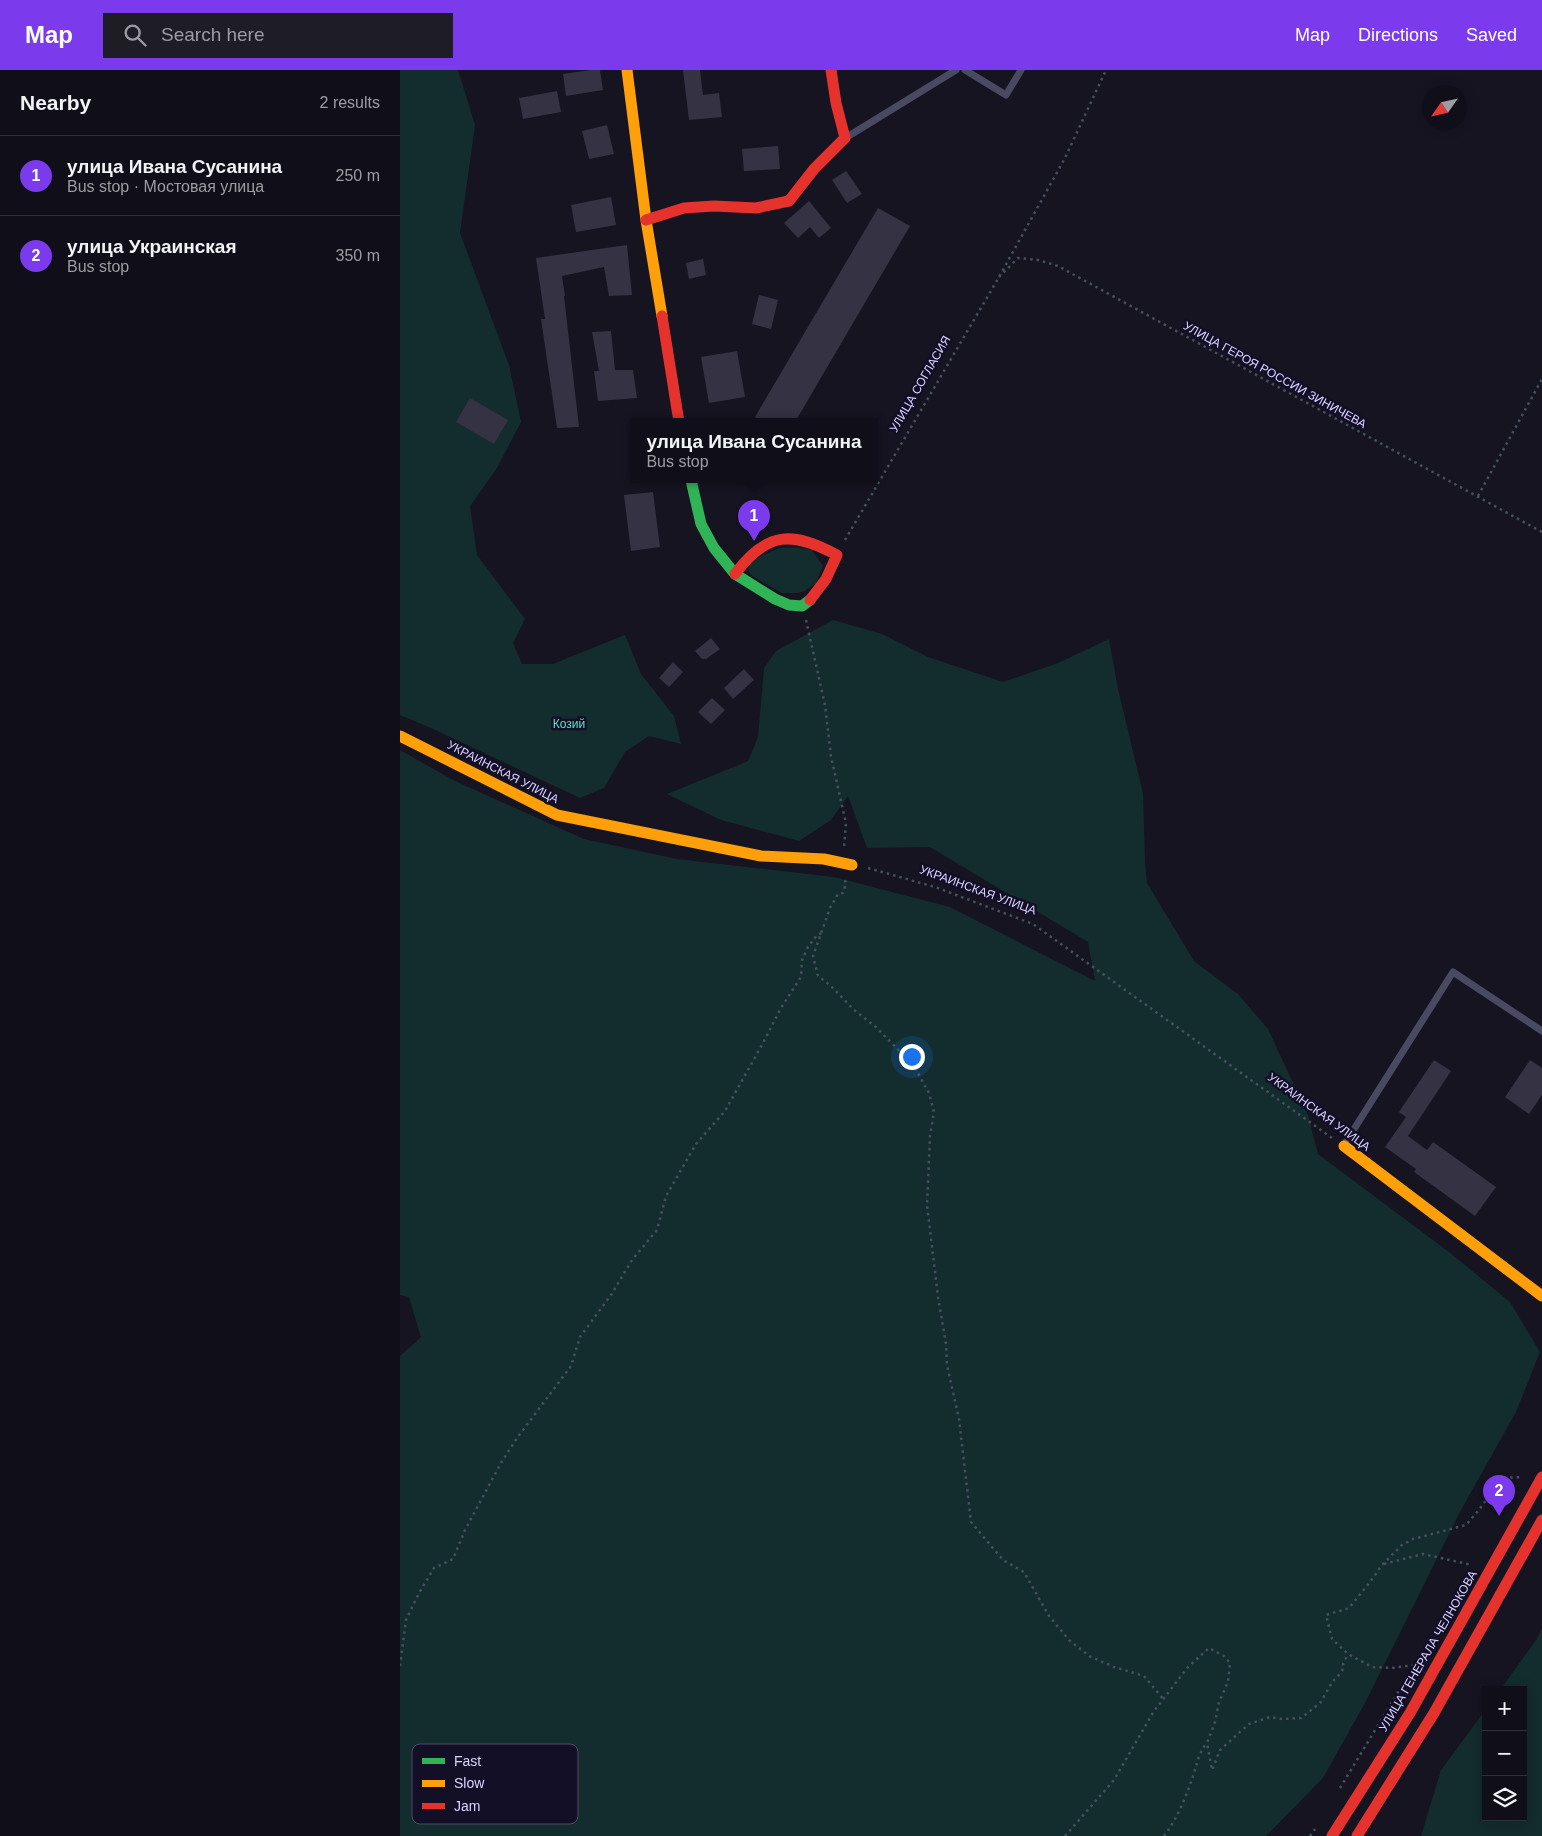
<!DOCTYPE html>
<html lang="en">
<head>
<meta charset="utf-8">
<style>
	body { margin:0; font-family:Arial,sans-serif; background:#1e1d26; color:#f1f3f6 }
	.controls { position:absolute; right:15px; bottom:15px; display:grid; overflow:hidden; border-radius:0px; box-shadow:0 2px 12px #0003 }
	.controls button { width:45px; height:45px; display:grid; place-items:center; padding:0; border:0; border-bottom:1px solid #302f38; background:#100f19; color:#f1f3f6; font:25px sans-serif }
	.compass { position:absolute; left:1022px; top:15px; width:45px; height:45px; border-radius:50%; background:#100f19; box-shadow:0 2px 12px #0003; rotate:236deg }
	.you { position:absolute; left:511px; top:986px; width:18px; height:18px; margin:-12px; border:4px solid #fff; border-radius:50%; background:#1a73e8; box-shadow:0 0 0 8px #1a73e833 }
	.badge { display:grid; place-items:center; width:32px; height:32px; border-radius:50%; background:#7c3aed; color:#fff; font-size:16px; font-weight:700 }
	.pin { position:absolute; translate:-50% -41px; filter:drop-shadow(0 1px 2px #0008) }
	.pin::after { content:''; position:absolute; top:26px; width:18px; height:15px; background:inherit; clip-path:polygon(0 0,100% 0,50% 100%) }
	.popup { position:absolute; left:230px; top:348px; width:248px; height:65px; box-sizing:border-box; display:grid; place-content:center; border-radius:0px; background:#100f19; filter:drop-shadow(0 1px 4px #0005); font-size:16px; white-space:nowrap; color:#9c9ca2 }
	.popup b { font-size:19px; color:#f1f3f6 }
	.popup::after { content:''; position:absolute; left:50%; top:100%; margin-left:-10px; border:10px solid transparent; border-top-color:#100f19 }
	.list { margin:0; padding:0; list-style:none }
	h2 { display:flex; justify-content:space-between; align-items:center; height:65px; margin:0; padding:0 20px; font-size:21px }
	h2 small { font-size:16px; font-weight:400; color:#9c9ca2 }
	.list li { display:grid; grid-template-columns:32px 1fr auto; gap:15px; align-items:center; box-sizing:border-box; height:80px; padding:0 20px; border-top:1px solid #302f38 }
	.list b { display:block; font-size:19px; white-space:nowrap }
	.list p { margin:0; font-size:16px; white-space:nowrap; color:#9c9ca2 }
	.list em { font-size:16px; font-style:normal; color:#9c9ca2 }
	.icon { flex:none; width:28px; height:28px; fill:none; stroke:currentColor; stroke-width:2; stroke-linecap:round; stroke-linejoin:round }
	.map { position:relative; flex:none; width:1142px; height:1766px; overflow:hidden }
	header { display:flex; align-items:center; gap:30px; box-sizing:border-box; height:70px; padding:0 25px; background:#7c3aed; color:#fff }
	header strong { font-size:24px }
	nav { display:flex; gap:28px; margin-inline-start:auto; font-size:18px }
	.search { width:350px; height:45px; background:#1e1d26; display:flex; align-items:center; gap:12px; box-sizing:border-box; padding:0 18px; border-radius:0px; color:#9c9ca2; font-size:19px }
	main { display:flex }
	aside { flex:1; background:#100f19 }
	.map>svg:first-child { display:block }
</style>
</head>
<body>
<header>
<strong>Map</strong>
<div class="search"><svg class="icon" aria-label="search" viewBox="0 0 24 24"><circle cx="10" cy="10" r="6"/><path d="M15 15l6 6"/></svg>Search here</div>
<nav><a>Map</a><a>Directions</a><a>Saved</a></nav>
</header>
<main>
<aside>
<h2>Nearby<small>2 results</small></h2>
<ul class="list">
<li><span class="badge">1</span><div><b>улица Ивана Сусанина</b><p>Bus stop · Мостовая улица</p></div><em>250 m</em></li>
<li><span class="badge">2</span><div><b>улица Украинская</b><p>Bus stop</p></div><em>350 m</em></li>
</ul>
</aside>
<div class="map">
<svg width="1142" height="1766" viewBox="0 0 1142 1766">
	<rect width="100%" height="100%" fill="#161421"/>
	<g fill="#132c2d">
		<polygon points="0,0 58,0 75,55 60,163 109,295 121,352 97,398 70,436 77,485 125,549 113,573 122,594 153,594 225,565 241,604 274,646 281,674 249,666 225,682 204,718 180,728 31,658 0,645"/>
		<polygon points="394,477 412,480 423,496 416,513 405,521 397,523 382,523 352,506 348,500 352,490 379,478"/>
		<polygon points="433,550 482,564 528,587 603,612 658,593 709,569 718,619 743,723 745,792 747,813 794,891 838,924 868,959 908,1045 918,1084 1049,1182 1110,1232 1140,1282 1116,1342 1061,1440 965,1633 923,1708 866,1766 0,1766 0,1286 21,1267 9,1227 0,1225 0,680 53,710 184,769 277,789 434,807 550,837 695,911 688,872 530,777 467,778 448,726 431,750 399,771 321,750 267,724 348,691 358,667 364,598 376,581"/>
		<polygon points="1142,1559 1142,1766 1021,1766 1041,1700 1086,1639 1086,1747 1123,1747 1123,1620 1100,1620 1136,1570"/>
	</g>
	<g fill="#343243">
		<polygon points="191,0 200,0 203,20 166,26 163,4"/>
		<polygon points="283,0 300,0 303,25 319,23 322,47 289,50"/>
		<polygon points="157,21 161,42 123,49 119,28"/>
		<polygon points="207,55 214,84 189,89 182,61"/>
		<polygon points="378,76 380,99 344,101 342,79"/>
		<polygon points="446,101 462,124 447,133 432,110"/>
		<polygon points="211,127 216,155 176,162 171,135"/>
		<polygon points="409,131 431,158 419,168 410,157 398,168 384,153"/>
		<polygon points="478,138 510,156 395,352 363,352 355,347"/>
		<polygon points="227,175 232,225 209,226 204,197 162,206 165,226 164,226 179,357 157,358 141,249 145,249 136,188"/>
		<polygon points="303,189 306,205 289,209 286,193"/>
		<polygon points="359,225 378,230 371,259 352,254"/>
		<polygon points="211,261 215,300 233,300 237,328 198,331 194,301 199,301 192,262"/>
		<polygon points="337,281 345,327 309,333 301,287"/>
		<polygon points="70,328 108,350 94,374 56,352"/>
		<polygon points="253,422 260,477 231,481 224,425"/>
		<polygon points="311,568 320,579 306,589 302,589 295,581"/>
		<polygon points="273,592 283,602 269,617 259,608"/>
		<polygon points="344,599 354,610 333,629 324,618"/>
		<polygon points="312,628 325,640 311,654 298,642"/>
		<polygon points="1034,990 1051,1001 1008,1066 1027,1080 1033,1072 1096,1117 1075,1146 1014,1102 1016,1099 985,1077 1006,1047 999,1042"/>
		<polygon points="1130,990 1142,998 1142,1025 1129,1044 1105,1027"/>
	</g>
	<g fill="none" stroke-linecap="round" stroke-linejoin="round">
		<g stroke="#44505f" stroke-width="2.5" stroke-dasharray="2.5 4" stroke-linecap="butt">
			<polyline points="599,207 618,188 638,190 658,196 1142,462"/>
			<polyline points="1078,426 1142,309"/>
			<polyline points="445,470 599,207 665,88 706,0"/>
			<polyline points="406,550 425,635 431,687 446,753 444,777"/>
			<polyline points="468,798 535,817 633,854 932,1068"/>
			<polyline points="445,810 446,813 443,823 438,824 430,838 413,886 418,906 431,916 453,939 477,958 514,996 529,1023 534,1042 530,1066 527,1135 538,1227 546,1274 547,1295 559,1349 571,1452 603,1490 624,1502 649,1546 669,1570 689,1586 714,1597 744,1606 764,1630"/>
			<polyline points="984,1494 1023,1484 1072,1495"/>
			<polyline points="1014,1595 992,1598 972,1597 948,1584 932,1569 926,1545 949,1538 970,1512 982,1495 1002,1475 1013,1469 1066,1455 1078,1441 1102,1408 1122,1407"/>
			<polyline points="0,1596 6,1550 19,1523 34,1498 53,1489 65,1460 101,1393 117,1368 171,1296 180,1267 211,1225 232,1190 257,1160 266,1126 296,1074 325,1041 363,973 381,938 401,907 402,890 408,877 417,865 422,863"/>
			<polyline points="940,1718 1023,1581"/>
			<polyline points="665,1766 714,1710 754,1641 788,1597 809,1578 824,1586 830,1593 828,1612 819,1632 815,1652 807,1673 812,1700 820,1680 849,1654 870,1647 882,1649 901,1648 920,1633 933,1611 938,1606 944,1598 943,1594 948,1584"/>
			<path d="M764,1766c13,-17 22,-39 29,-60 4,-11 5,-22 13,-32"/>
			<polyline points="910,1766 915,1759"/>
		</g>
		<g stroke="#4a4962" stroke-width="7">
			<polyline points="565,0 606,25 621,0"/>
			<polyline points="447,67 556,0"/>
			<polyline points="944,1075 1053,902 1142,961"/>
		</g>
		<polyline stroke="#30b455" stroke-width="11" points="291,410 301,454 314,478 335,504 375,529 389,535 402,536 410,530"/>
		<g stroke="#ff9f0a" stroke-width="11">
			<polyline points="227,0 246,150 262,246"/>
			<polyline points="0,666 157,745 361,786 424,789 452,795"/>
			<polyline points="944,1076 1142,1226"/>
		</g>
		<g stroke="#e5322d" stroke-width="11">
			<polyline points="246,150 284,138 314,136 356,138 389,131 414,99 445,68 436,33 431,0"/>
			<polyline points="262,246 279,352"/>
			<path d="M335,504c32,-43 57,-43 102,-19l-11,24 -16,21"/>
			<polyline points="932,1766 1010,1643 1142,1407"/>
			<polyline points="957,1766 1034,1643 1142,1450"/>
		</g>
	</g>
	<g text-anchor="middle" stroke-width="5" stroke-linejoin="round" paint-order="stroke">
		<g font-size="12" fill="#d9d4ff" stroke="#130f26">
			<text transform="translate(875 305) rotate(29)" y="4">УЛИЦА ГЕРОЯ РОССИИ ЗИНИЧЕВА</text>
			<text transform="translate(520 314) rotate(-60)" y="4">УЛИЦА СОГЛАСИЯ</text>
			<text transform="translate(103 702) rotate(27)" y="4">УКРАИНСКАЯ УЛИЦА</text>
			<text transform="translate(578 820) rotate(20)" y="4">УКРАИНСКАЯ УЛИЦА</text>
			<text transform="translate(919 1042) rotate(36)" y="4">УКРАИНСКАЯ УЛИЦА</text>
			<text transform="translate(1028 1581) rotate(-60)" y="4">УЛИЦА ГЕНЕРАЛА ЧЕЛНОКОВА</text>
		</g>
		<g font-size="12" fill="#5fe0c0" stroke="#130f26">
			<text x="169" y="658">Козий</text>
		</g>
	</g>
	<rect x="12" y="1674" width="166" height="80" rx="8" fill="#130f26" stroke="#4e4a67" stroke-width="1"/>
	<rect x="22" y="1688" width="23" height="6" fill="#30b455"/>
	<rect x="22" y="1710" width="23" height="7" fill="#ff9f0a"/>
	<rect x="22" y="1733" width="23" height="6" fill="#e5322d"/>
	<g font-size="14" fill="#d9d4ff">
		<text x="54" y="1696">Fast</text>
		<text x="54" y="1718">Slow</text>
		<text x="54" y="1741">Jam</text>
	</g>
</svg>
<div class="controls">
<button>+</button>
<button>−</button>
<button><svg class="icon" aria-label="layers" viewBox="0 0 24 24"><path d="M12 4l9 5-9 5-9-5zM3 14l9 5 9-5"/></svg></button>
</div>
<svg class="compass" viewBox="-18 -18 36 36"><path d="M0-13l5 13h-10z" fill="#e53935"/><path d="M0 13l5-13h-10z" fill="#9c9ca2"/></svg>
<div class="you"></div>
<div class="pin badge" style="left:354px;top:471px">1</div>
<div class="popup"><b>улица Ивана Сусанина</b>Bus stop</div>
<div class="pin badge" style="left:1099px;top:1446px">2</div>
</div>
</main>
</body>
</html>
